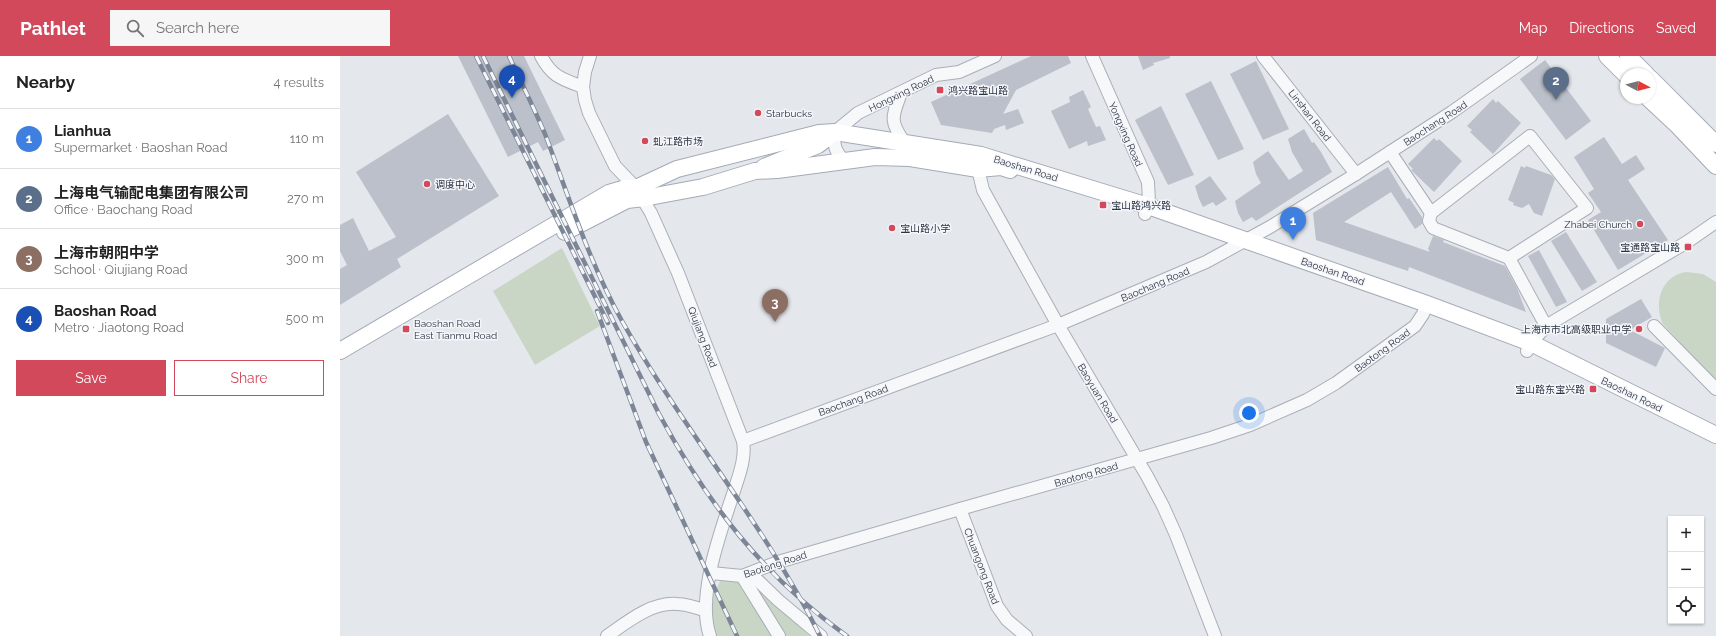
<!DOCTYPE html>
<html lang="en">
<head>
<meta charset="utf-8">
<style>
	body { margin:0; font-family:Raleway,"Noto Sans SC",sans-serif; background:#f6f6f6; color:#222 }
	.controls { position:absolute; right:12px; bottom:12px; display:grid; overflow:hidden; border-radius:0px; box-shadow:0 1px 3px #0004 }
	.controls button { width:36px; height:36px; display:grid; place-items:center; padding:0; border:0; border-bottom:1px solid #e0e0e0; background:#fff; color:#222; font:20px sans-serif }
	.compass { position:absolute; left:1280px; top:12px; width:36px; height:36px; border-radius:50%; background:#fff; box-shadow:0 1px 3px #0004; rotate:97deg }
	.you { position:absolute; left:909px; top:357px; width:14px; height:14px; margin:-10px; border:3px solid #fff; border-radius:50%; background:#1a73e8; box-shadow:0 0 0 6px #1a73e833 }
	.badge { display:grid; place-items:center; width:26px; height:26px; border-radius:50%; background:#d1495b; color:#fff; font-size:13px; font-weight:700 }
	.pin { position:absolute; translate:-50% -33px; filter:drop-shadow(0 1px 2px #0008) }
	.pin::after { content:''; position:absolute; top:21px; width:14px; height:12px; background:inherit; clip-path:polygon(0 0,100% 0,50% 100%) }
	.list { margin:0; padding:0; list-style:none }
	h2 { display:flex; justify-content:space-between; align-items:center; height:52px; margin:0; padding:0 16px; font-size:17px }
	h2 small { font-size:13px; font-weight:400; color:#767676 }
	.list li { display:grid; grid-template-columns:26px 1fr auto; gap:12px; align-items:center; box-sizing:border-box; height:60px; padding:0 16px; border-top:1px solid #e0e0e0 }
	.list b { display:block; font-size:15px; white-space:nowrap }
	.list p { margin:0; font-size:13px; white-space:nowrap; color:#767676 }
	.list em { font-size:13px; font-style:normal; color:#767676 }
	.actions { display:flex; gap:8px; padding:12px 16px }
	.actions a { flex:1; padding:9px 0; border:1px solid #d1495b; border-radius:0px; text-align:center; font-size:14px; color:#d1495b }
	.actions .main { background:#d1495b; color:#fff }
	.icon { flex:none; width:22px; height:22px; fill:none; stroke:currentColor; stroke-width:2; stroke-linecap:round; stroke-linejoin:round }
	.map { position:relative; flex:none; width:1376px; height:580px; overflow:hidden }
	header { display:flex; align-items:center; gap:24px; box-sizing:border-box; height:56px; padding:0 20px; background:#d1495b; color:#fff }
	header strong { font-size:19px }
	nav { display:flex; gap:22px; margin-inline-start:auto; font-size:14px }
	.search { width:280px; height:36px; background:#f6f6f6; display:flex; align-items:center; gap:10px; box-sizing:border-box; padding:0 14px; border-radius:0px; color:#767676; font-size:15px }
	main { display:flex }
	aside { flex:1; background:#fff }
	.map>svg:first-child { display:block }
</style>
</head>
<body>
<header>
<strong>Pathlet</strong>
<div class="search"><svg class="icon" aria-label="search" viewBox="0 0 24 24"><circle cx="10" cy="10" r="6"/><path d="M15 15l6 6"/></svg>Search here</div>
<nav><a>Map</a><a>Directions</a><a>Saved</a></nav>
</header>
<main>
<aside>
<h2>Nearby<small>4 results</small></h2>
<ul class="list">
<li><span class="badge" style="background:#3f7fe0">1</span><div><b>Lianhua</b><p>Supermarket · Baoshan Road</p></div><em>110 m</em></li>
<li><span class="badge" style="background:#5c6f8a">2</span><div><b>上海电气输配电集团有限公司</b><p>Office · Baochang Road</p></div><em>270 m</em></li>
<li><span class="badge" style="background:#8d6e63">3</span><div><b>上海市朝阳中学</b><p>School · Qiujiang Road</p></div><em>300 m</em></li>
<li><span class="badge" style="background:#1a4fb4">4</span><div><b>Baoshan Road</b><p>Metro · Jiaotong Road</p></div><em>500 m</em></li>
</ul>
<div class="actions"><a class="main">Save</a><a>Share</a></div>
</aside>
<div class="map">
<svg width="1376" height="580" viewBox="0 0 1376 580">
	<rect width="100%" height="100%" fill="#e4e7ec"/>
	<g fill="#c9d6c5">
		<polygon points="222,192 260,270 195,309 153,235"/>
		<path d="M1346,216l17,2 13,8v100l-53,-58c-10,-21 -2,-48 23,-52z"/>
		<polygon points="411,518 469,580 375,580 369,550 381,523"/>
	</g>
	<g fill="#bbc0ca">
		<polygon points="118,0 184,0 225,84 203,95 198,86 168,101"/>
		<polygon points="691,0 728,0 731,7 676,34 663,58 678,53 684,67 666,74 665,69 654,73 652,77 601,69 591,46"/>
		<polygon points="798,0 830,0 830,2 813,7 814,9 803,14"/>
		<polygon points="1205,4 1251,65 1226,84 1180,23"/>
		<polygon points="916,5 949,73 923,84 890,18"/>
		<polygon points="871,25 904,93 878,104 845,38"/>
		<polygon points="743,34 751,51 748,53 756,71 760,70 766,84 748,90 747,85 729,93 711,55 730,46 729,41"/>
		<polygon points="1153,43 1156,47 1158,45 1181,67 1153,98 1130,76 1132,74 1127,70"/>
		<polygon points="821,50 854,119 828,129 795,64"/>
		<polygon points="108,58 159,140 57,203 61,211 0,249 0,213 7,209 0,195 0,169 13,162 29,195 56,181 16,116"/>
		<polygon points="964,73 972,87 974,86 981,96 992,116 916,165 912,161 903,166 898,157 895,145 921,127 916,118 913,106 928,95 949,124 963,115 952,96 948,83"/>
		<polygon points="1264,81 1282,108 1296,99 1305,113 1288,124 1328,184 1278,214 1248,164 1261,156 1248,137 1254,133 1234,101"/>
		<polygon points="1094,82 1097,85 1099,83 1122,105 1094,136 1071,114 1073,113 1068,108"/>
		<polygon points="1181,110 1185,112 1186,110 1211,119 1215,123 1202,160 1194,157 1189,148 1182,152 1173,149 1174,147 1168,144"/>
		<polygon points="1048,111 1067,143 1069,142 1082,161 1082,168 1075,173 1051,136 1004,166 1090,196 1088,193 1093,180 1104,184 1103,186 1165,210 1177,232 1186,256 1069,211 1068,215 976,184 973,157"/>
		<polygon points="870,120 887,143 876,150 873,146 863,151 859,143 855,130"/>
		<polygon points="1226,176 1257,226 1242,235 1211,185"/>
		<polygon points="1199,194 1227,246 1216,251 1188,200"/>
		<polygon points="1301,243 1312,261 1290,274 1325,292 1316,311 1266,287 1266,263"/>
	</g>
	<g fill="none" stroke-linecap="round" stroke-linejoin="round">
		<defs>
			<g id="minor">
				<path d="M201,0c11,21 21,23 42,31"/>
				<path d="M250,0l-5,16 -2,15 2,13 4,13 26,53 21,22 15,25 27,60 65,168c3,17 -4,34 -9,50 -13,40 -38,105 -24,145"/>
				<polyline points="752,0 808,126 809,146 805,158"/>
				<polyline points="923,0 1016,118"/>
				<path d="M561,37c-9,24 -12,28 4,50"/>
				<polygon points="1190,80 1247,152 1169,202 1093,172 1089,165 1091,157"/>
				<polyline points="1050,96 1091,157"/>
				<path d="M505,105c-10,-9 -12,-16 -10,-29l23,-19 78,-38 23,-3 36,-16"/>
				<polyline points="640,106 638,113 643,134 718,269 807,420 823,450 836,479 875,580"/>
				<polyline points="1169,202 1206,270"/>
				<polyline points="1314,270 1376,333"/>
				<polyline points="1187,295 1191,287 1206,270 1347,186 1376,166"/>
				<polyline points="403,385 718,269 866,206 930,171 1016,118 1112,56 1191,0"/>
				<polyline points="620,453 657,550 667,564 686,580"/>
				<polyline points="371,517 402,520 438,506 620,453 871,382 910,369 967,344 996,327 1075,270 1083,258 1087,248"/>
				<polyline points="411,518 438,544 481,580"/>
				<polyline points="402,520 439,580"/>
				<path d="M267,580c20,-14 44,-34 70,-32 10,0 19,4 28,6"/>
			</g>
			<g id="major">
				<polyline points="1267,0 1286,19"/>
				<polyline points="1288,0 1306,18"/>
				<polyline points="1310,22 1376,88"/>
				<polyline points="1308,42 1338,70 1376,110"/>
				<polyline points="424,111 478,89 495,76"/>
				<polyline points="225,176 287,144 304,142 363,131 415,115 437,114 535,101 570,102 638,113 661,111 670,114"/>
				<polyline points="0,295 269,137 286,132 296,132 337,113 479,77 495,76 641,99 808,150 1087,248 1191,287 1376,379"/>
			</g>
		</defs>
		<use href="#minor" stroke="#a9aeb7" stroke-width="14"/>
		<use href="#major" stroke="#a3abb8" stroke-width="18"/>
		<use href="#minor" stroke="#f7f8fa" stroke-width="12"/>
		<use href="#major" stroke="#fff" stroke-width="16"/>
		<defs>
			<g id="rail">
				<polyline points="136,0 268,267"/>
				<path d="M143,0l176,358c49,90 104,162 188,222"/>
				<path d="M169,0c12,26 25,52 36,78 24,63 44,128 77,187 61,109 143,203 198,315"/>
				<polyline points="257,255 306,386 397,580"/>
			</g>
		</defs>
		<use href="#rail" stroke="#7d8696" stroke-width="4.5"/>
		<use href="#rail" stroke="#f4f6f9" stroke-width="3" stroke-dasharray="9" stroke-linecap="butt"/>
	</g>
	<g fill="#d1495b" stroke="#f4f6f9" stroke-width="1.5">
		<rect x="596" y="30" width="8" height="8" rx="2"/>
		<circle cx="418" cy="57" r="4"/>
		<circle cx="305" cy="85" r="4"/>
		<circle cx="87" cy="128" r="4"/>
		<rect x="759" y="145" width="8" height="8" rx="2"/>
		<circle cx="1300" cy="168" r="4"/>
		<circle cx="552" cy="172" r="4"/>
		<rect x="1344" y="187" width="8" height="8" rx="2"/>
		<rect x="62" y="269" width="8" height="8" rx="2"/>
		<circle cx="1299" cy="273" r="4"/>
		<rect x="1249" y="329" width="8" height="8" rx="2"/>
	</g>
	<g text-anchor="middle" stroke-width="3" stroke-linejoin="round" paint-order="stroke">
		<g font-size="10" fill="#2b3445" stroke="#f4f6f9" text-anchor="start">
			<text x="608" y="38">鸿兴路宝山路</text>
			<text x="426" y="61">Starbucks</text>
			<text x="313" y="89">虬江路市场</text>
			<text x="95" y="132">调度中心</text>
			<text x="771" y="153">宝山路鸿兴路</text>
			<text x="1292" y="172" text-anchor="end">Zhabei Church</text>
			<text x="560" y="176">宝山路小学</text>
			<text x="1340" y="195" text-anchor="end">宝通路宝山路</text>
			<text x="74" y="271">Baoshan Road<tspan x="74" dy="12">East Tianmu Road</tspan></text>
			<text x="1291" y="277" text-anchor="end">上海市市北高级职业中学</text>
			<text x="1245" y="337" text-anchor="end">宝山路东宝兴路</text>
		</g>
		<g font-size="10" fill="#2b3445" stroke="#f4f6f9">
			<text transform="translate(561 37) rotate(-26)" y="4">Hongxing Road</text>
			<text transform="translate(970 59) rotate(52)" y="4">Linshan Road</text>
			<text transform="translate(1095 67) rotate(-33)" y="4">Baochang Road</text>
			<text transform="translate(786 78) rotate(66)" y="4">Yongxing Road</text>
			<text transform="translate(686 112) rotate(17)" y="4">Baoshan Road</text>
			<text transform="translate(993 215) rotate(19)" y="4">Baoshan Road</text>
			<text transform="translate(815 228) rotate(-23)" y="4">Baochang Road</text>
			<text transform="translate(363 281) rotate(69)" y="4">Qiujiang Road</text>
			<text transform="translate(1042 294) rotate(-36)" y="4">Baotong Road</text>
			<text transform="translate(758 337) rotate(59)" y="4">Baoyuan Road</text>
			<text transform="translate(1292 338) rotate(26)" y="4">Baoshan Road</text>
			<text transform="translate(513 344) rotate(-20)" y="4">Baochang Road</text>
			<text transform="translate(746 418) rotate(-16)" y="4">Baotong Road</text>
			<text transform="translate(435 508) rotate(-18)" y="4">Baotong Road</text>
			<text transform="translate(642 510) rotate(69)" y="4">Chuangong Road</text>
		</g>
	</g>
</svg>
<div class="controls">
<button>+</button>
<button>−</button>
<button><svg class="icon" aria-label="locate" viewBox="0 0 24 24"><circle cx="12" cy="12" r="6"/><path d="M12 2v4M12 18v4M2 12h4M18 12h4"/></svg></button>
</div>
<svg class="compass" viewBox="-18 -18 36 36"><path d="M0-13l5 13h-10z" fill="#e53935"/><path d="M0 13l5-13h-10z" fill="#767676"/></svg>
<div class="you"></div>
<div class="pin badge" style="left:953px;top:184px;background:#3f7fe0">1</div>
<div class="pin badge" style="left:1216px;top:44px;background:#5c6f8a">2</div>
<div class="pin badge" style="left:435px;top:266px;background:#8d6e63">3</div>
<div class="pin badge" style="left:172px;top:42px;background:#1a4fb4">4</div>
</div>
</main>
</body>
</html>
